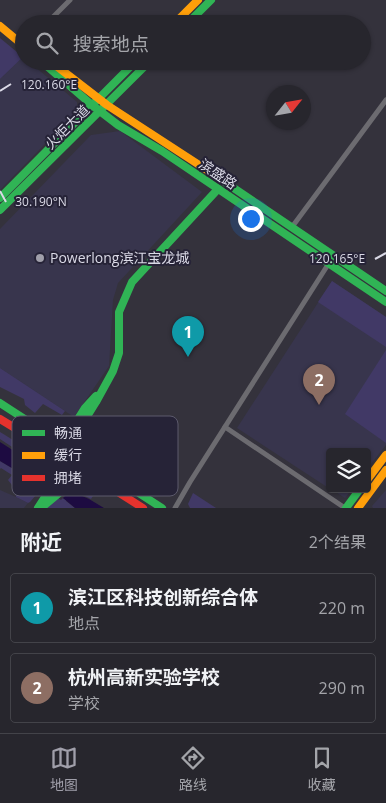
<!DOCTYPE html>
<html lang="zh">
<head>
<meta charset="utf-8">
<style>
	body { margin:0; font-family:"Open Sans","Noto Sans SC",sans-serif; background:#2f2e35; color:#f1f3f6 }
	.controls { position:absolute; right:15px; bottom:15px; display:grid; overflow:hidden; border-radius:5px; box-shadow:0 1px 4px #0004 }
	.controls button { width:45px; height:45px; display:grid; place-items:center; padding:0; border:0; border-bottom:1px solid #434349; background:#27262d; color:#f1f3f6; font:25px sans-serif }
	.compass { position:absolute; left:266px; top:85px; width:45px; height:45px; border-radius:50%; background:#27262d; box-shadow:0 1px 4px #0004; rotate:59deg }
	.you { position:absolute; left:250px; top:218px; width:18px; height:18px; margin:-12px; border:4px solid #fff; border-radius:50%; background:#1a73e8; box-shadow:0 0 0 8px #1a73e833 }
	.badge { display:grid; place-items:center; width:32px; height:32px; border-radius:50%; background:#a09faa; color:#fff; font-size:16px; font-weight:700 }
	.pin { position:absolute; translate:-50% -41px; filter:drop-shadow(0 1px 2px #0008) }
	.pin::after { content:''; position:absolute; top:26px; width:18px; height:15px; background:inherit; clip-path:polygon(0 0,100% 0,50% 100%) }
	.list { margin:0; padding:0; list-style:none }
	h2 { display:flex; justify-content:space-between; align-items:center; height:65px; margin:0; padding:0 20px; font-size:21px }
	h2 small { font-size:16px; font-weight:400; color:#a4a5aa }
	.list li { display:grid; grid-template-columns:32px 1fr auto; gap:15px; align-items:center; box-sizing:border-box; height:70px; margin:0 10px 10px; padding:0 10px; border:1px solid #434349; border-radius:5px }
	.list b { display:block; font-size:19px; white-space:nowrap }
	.list p { margin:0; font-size:16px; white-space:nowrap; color:#a4a5aa }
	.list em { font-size:16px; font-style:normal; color:#a4a5aa }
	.icon { flex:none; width:28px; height:28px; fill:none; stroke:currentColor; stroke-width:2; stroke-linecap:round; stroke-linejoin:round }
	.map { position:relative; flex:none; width:386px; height:508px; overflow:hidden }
	.search { position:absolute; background:#27262d; box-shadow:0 1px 4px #0004; left:15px; right:15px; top:15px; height:55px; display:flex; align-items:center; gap:12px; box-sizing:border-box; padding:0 18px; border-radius:28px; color:#a4a5aa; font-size:19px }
	.sheet { height:225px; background:#27262d }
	nav { display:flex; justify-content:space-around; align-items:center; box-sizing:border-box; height:70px; border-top:1px solid #434349; background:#27262d; font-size:14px; color:#a4a5aa }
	nav a { display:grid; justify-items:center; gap:2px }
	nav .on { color:#a09faa }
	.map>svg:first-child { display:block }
</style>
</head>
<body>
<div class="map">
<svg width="386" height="508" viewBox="0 0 386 508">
	<rect width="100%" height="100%" fill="#34323c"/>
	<g fill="#38354d">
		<polygon points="23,57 24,61 28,61 77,102 77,111 0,190 0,79"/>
		<polygon points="120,131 202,192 118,283 113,300 109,366 74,417 0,368 0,229 91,135"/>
		<polygon points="332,281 386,317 386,445 367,469 367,452 330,452 330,489 237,428"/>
		<polygon points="331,489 352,489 345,498"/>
		<polygon points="0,490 16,497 28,503 24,508 0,508"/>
		<polygon points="386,490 386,508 373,508 372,506"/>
	</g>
	<g fill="#413966">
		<polygon points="0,38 23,57 0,79"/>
		<polygon points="332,281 386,317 386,347 318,302"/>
		<polygon points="386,350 386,443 345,414"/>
		<polygon points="0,368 65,411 62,415 43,404 35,413 25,405 24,399 0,387"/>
		<polygon points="0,432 5,435 43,459 35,462 0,439"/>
		<polygon points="0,461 43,487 30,502 28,503 16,497 15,489 8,480 12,475 1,468 0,469"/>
		<polygon points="81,482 91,489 93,496 91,499 71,489 75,484"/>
		<polygon points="193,493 216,508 190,508 188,504"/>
		<polygon points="59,496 66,500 66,501 75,508 44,508"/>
	</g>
	<polygon fill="#1d0b41" points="0,442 36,465 52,479 71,491 89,499 104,508 75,508 63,498 0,461"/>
	<polygon fill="#34323c" points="53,477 72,489 61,500 42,488"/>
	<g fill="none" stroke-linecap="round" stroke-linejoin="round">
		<g stroke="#6c6b70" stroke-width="5">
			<polyline points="46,24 70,0"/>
			<polyline points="292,227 386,100"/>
			<polyline points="225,427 345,508"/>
			<polyline points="175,508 190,482 329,263"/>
		</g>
		<g stroke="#30b455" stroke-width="8">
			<polyline points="187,24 211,0"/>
			<polyline points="41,61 92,105 118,125 162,151 386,302"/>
			<polyline points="210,172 386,291"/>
			<polyline points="0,198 136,61"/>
			<polyline points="0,210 150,61"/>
			<polyline points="0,403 162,508"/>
			<polyline points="63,443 85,408 96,396"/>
			<polyline points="68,447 96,402 113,371 119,353 119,312 132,282 218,189"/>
			<polyline points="38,508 49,491 74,464"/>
			<polyline points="41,508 58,494 81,469"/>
			<polyline points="346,508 360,489"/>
		</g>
		<g stroke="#ff9f0a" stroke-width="8">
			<polyline points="174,24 198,0"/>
			<polyline points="0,26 24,46"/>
			<polyline points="50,61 107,105 210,172"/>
			<polyline points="367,480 386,455"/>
			<polyline points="358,508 386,470"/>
		</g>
		<polyline stroke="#e5322d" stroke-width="8" points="0,419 74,464 143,508"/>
	</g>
	<path fill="none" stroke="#dad9e6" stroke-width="2" d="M0,91l11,-7M0,191l6,11M375,259l11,-6"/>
	<circle fill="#a09faa" stroke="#262337" stroke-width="2" cx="40" cy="258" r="5"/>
	<g text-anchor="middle" stroke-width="4" stroke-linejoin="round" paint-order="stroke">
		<g font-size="14" fill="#dad9e6" stroke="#262337">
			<text transform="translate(67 127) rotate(-45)" y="5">火炬大道</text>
			<text transform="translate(218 174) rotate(34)" y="5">滨盛路</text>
		</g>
		<g font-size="14" fill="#dad9e6" stroke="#262337" text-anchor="start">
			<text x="50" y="263">Powerlong滨江宝龙城</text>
		</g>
	</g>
	<rect x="12" y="416" width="166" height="80" rx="8" fill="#262337" stroke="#5c5a6c" stroke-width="1"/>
	<rect x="22" y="430" width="23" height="6" fill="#30b455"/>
	<rect x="22" y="452" width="23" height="7" fill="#ff9f0a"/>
	<rect x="22" y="475" width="23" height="6" fill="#e5322d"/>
	<g font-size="14" fill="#dad9e6">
		<text x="54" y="438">畅通</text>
		<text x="54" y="460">缓行</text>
		<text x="54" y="483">拥堵</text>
	</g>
	<g font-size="12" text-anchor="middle" fill="#dad9e6" stroke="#262337" stroke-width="4" stroke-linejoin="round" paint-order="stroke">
		<text x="49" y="89">120.160°E</text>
		<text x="41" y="206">30.190°N</text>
		<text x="337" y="263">120.165°E</text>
	</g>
</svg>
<div class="controls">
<button><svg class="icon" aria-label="layers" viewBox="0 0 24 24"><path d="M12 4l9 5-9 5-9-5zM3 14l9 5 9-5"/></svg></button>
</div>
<svg class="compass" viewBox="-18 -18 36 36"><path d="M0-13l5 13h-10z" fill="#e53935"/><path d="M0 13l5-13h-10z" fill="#a4a5aa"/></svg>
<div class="you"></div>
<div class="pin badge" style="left:188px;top:357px;background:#0f9aa8">1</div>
<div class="pin badge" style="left:319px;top:405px;background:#8d6e63">2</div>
<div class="search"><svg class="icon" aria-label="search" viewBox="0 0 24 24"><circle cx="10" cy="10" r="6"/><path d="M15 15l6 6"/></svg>搜索地点</div>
</div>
<section class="sheet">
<h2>附近<small>2个结果</small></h2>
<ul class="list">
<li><span class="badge" style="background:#0f9aa8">1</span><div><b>滨江区科技创新综合体</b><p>地点</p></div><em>220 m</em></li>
<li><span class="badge" style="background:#8d6e63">2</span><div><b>杭州高新实验学校</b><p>学校</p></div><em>290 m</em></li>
</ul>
</section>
<nav>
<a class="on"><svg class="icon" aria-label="map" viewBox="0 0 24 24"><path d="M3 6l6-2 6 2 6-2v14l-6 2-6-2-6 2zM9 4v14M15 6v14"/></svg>地图</a>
<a><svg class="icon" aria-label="directions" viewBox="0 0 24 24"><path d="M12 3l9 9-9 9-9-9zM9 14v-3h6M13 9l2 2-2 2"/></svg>路线</a>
<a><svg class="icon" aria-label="saved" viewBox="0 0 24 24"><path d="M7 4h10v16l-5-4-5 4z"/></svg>收藏</a>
</nav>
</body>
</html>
